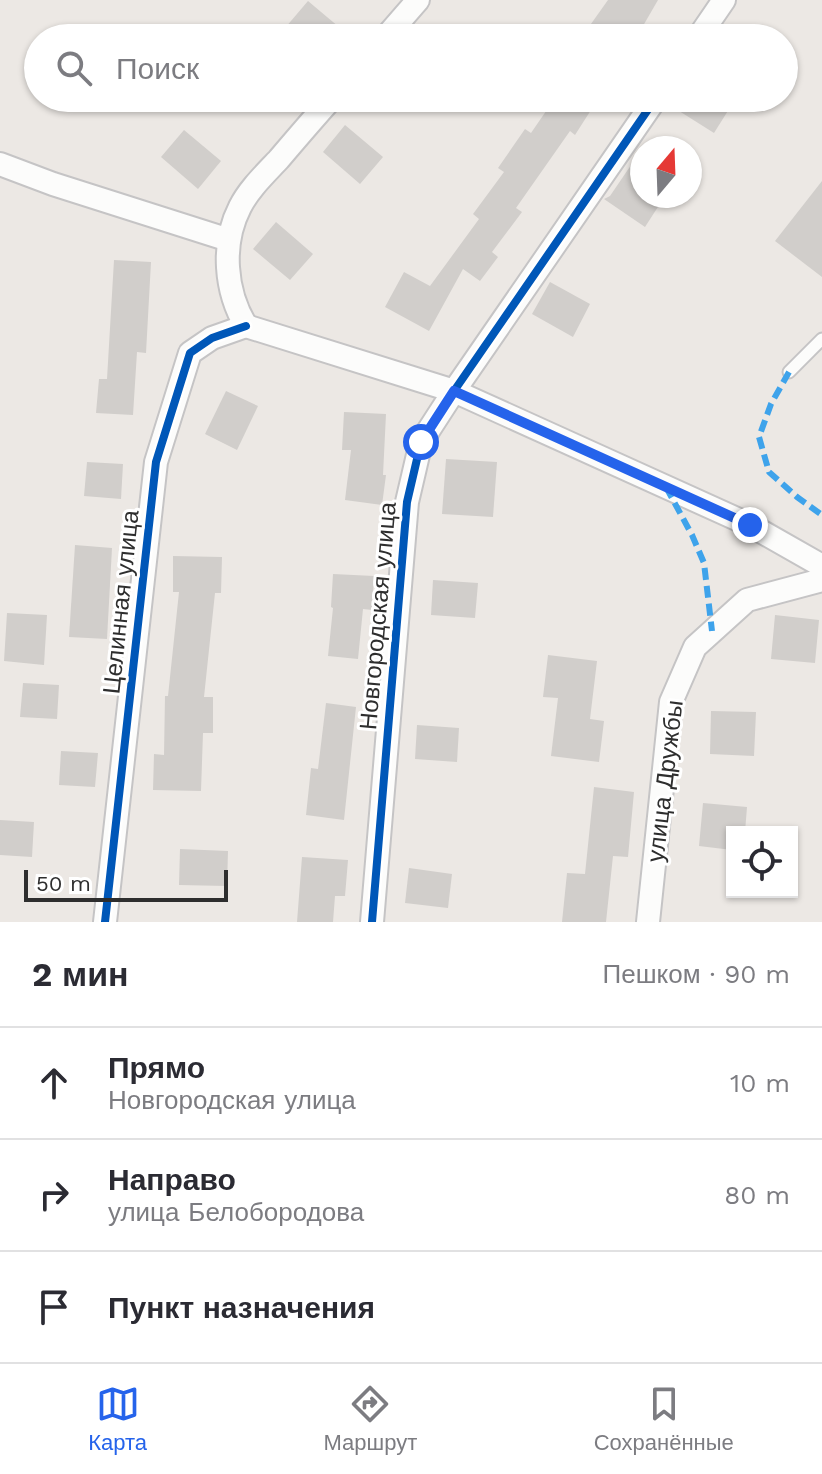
<!DOCTYPE html>
<html lang="ru">
<head>
<meta charset="utf-8">
<style>
	body { margin:0; font-family:"Work Sans",sans-serif; background:#f2f2f3; color:#2b2b33 }
	.controls { position:absolute; right:24px; bottom:24px; display:grid; overflow:hidden; border-radius:0px; box-shadow:0 2px 6px #0004 }
	.controls button { width:72px; height:72px; display:grid; place-items:center; padding:0; border:0; border-bottom:2px solid #e1e1e2; background:#fff; color:#2b2b33; font:40px sans-serif }
	.compass { position:absolute; left:630px; top:136px; width:72px; height:72px; border-radius:50%; background:#fff; box-shadow:0 2px 6px #0004; rotate:19deg }
	.scale { position:absolute; left:24px; bottom:20px; width:204px; box-sizing:border-box; padding-left:8px; border:4px solid #2e2e2e; border-top:0; font-size:22px; line-height:28px; white-space:nowrap; color:#2e2e2e; -webkit-text-stroke:6px #fff; paint-order:stroke }
	.stop { position:absolute; width:24px; height:24px; margin:-18px; border:6px solid #2563eb; border-radius:50%; background:#fff }
	.stop.end { background:#2563eb; border-color:#fff; box-shadow:0 2px 8px #0008 }
	.list { margin:0; padding:0; list-style:none }
	h2 { display:flex; justify-content:space-between; align-items:center; height:104px; margin:0; padding:0 32px; font-size:34px }
	h2 small { font-size:26px; font-weight:400; color:#7c7c81 }
	.list li { display:grid; grid-template-columns:52px 1fr auto; gap:24px; align-items:center; box-sizing:border-box; height:112px; padding:0 32px; border-top:2px solid #e1e1e2 }
	.list b { display:block; font-size:30px; white-space:nowrap }
	.list p { margin:0; font-size:26px; white-space:nowrap; color:#7c7c81 }
	.list em { font-size:26px; font-style:normal; color:#7c7c81 }
	.icon { flex:none; width:44px; height:44px; fill:none; stroke:currentColor; stroke-width:2; stroke-linecap:round; stroke-linejoin:round }
	.map { position:relative; flex:none; width:822px; height:922px; overflow:hidden }
	.search { position:absolute; background:#fff; box-shadow:0 2px 6px #0004; left:24px; right:24px; top:24px; height:88px; display:flex; align-items:center; gap:20px; box-sizing:border-box; padding:0 28px; border-radius:44px; color:#7c7c81; font-size:30px }
	.sheet { height:440px; background:#fff }
	nav { display:flex; justify-content:space-around; align-items:center; box-sizing:border-box; height:112px; border-top:2px solid #e1e1e2; background:#fff; font-size:22px; color:#7c7c81 }
	nav a { display:grid; justify-items:center; gap:4px }
	nav .on { color:#2563eb }
	.map>svg:first-child { display:block }
</style>
</head>
<body>
<div class="map">
<svg width="822" height="922" viewBox="0 0 822 922">
	<rect width="100%" height="100%" fill="#ece8e4"/>
	<g fill="#d1cecb">
		<polygon points="608,0 658,0 636,38 581,38"/>
		<polygon points="308,1 352,38 297,38 285,28"/>
		<polygon points="555,98 573,98 591,110 575,135 570,131 516,208 522,212 492,252 498,257 480,281 463,269 429,331 385,307 404,272 430,286 479,219 473,214 504,172 498,168 525,129 531,133"/>
		<polygon points="670,98 736,98 714,133 668,104"/>
		<polygon points="345,125 383,157 360,184 323,152"/>
		<polygon points="184,130 221,161 198,189 161,157"/>
		<polygon points="642,149 642,196 665,196 645,227 604,199 610,196"/>
		<polygon points="822,181 822,277 775,241"/>
		<polygon points="276,222 313,254 290,280 253,249"/>
		<polygon points="114,260 151,262 146,353 137,352 133,415 96,413 99,379 107,379"/>
		<polygon points="550,282 590,304 573,337 532,314"/>
		<polygon points="226,391 258,406 237,450 205,434"/>
		<polygon points="344,412 386,414 383,475 386,475 382,505 345,500 351,450 342,450"/>
		<polygon points="446,459 497,462 493,517 442,514"/>
		<polygon points="87,462 123,464 121,499 84,496"/>
		<polygon points="75,545 112,548 107,639 69,637"/>
		<polygon points="173,556 222,557 221,593 215,593 204,697 213,697 213,733 203,733 201,791 153,790 154,754 164,755 165,696 168,696 179,592 173,592"/>
		<polygon points="333,574 374,576 372,610 363,609 358,659 328,656 333,608 331,607"/>
		<polygon points="433,580 478,583 475,618 431,615"/>
		<polygon points="7,613 47,615 44,665 4,661"/>
		<polygon points="775,615 819,620 815,663 771,659"/>
		<polygon points="548,655 597,661 590,719 604,721 599,762 551,756 558,698 543,697"/>
		<polygon points="23,683 59,685 57,719 20,717"/>
		<polygon points="326,703 356,707 344,820 306,815 311,768 318,769"/>
		<polygon points="711,711 756,712 754,756 710,754"/>
		<polygon points="417,725 459,728 457,762 415,759"/>
		<polygon points="61,751 98,753 95,787 59,785"/>
		<polygon points="594,787 634,792 628,857 613,856 606,922 562,922 567,873 585,874"/>
		<polygon points="703,803 747,807 745,832 732,832 732,850 699,846"/>
		<polygon points="0,820 34,822 32,857 0,855"/>
		<polygon points="180,849 228,851 227,886 179,885"/>
		<polygon points="302,857 348,860 345,896 335,896 333,922 297,922"/>
		<polygon points="409,868 452,874 448,908 405,903"/>
	</g>
	<g fill="none" stroke-linecap="round" stroke-linejoin="round">
		<defs>
			<polyline id="lane" points="789,372 822,339"/>
			<g id="street">
				<polyline points="385,38 418,0"/>
				<polyline points="698,38 724,0"/>
				<polyline points="0,164 53,184 229,240"/>
				<polyline points="246,326 454,391 750,525 822,566"/>
				<path d="M246,326c-21,-35 -25,-82 -6,-119 9,-18 25,-33 39,-48 17,-20 35,-41 53,-61"/>
				<polyline points="105,922 156,462 190,353 212,338 246,326"/>
				<polyline points="372,922 407,502 421,442 454,391 656,98"/>
				<polyline points="648,922 671,702 695,647 747,600 822,580"/>
			</g>
		</defs>
		<use href="#lane" stroke="#c5c4c5" stroke-width="15"/>
		<use href="#street" stroke="#c5c4c5" stroke-width="26"/>
		<use href="#lane" stroke="#fcfcfb" stroke-width="11"/>
		<use href="#street" stroke="#fcfcfb" stroke-width="22"/>
		<g stroke="#3ea3eb" stroke-width="6" stroke-dasharray="12 6" stroke-linecap="butt">
			<polyline points="789,372 771,404 759,437 769,472 797,497 822,515"/>
			<polyline points="666,487 692,535 704,563 712,631"/>
		</g>
		<defs>
			<g id="cycleway">
				<polyline points="105,922 156,462 190,353 212,338 246,326"/>
				<polyline points="372,922 407,502 421,442 454,391 656,98"/>
			</g>
		</defs>
		<use href="#cycleway" stroke="#fff" stroke-width="13"/>
		<use href="#cycleway" stroke="#0057b8" stroke-width="8"/>
	</g>
	<g fill="none" stroke-linecap="round" stroke-linejoin="round">
		<polyline stroke="#2563eb" stroke-width="10" points="421,442 454,391 750,525"/>
	</g>
	<g text-anchor="middle" stroke-width="6" stroke-linejoin="round" paint-order="stroke">
		<g font-size="24" fill="#2e2e2e" stroke="#fff">
			<text transform="translate(121 602) rotate(-84)" y="8">Целинная улица</text>
			<text transform="translate(378 616) rotate(-85)" y="8">Новгородская улица</text>
			<text transform="translate(665 781) rotate(-83)" y="8">улица Дружбы</text>
		</g>
	</g>
</svg>
<div class="controls">
<button><svg class="icon" aria-label="locate" viewBox="0 0 24 24"><circle cx="12" cy="12" r="6"/><path d="M12 2v4M12 18v4M2 12h4M18 12h4"/></svg></button>
</div>
<svg class="compass" viewBox="-18 -18 36 36"><path d="M0-13l5 13h-10z" fill="#e53935"/><path d="M0 13l5-13h-10z" fill="#7c7c81"/></svg>
<div class="scale">50 m</div>
<div class="stop" style="left:421px;top:442px"></div>
<div class="stop end" style="left:750px;top:525px"></div>
<div class="search"><svg class="icon" aria-label="search" viewBox="0 0 24 24"><circle cx="10" cy="10" r="6"/><path d="M15 15l6 6"/></svg>Поиск</div>
</div>
<section class="sheet">
<h2>2 мин<small>Пешком · 90 m</small></h2>
<ul class="list">
<li><svg class="icon" aria-label="ahead" viewBox="0 0 24 24"><path d="M12 20V5M6 11l6-6 6 6"/></svg><div><b>Прямо</b><p>Новгородская улица</p></div><em>10 m</em></li>
<li><svg class="icon" aria-label="right" viewBox="0 0 24 24"><path d="M7 20v-9h11M14 6l5 5-5 5"/></svg><div><b>Направо</b><p>улица Белобородова</p></div><em>80 m</em></li>
<li><svg class="icon" aria-label="arrive" viewBox="0 0 24 24"><path d="M6 21V4h12l-3 4 3 4H6"/></svg><div><b>Пункт назначения</b></div></li>
</ul>
</section>
<nav>
<a class="on"><svg class="icon" aria-label="map" viewBox="0 0 24 24"><path d="M3 6l6-2 6 2 6-2v14l-6 2-6-2-6 2zM9 4v14M15 6v14"/></svg>Карта</a>
<a><svg class="icon" aria-label="directions" viewBox="0 0 24 24"><path d="M12 3l9 9-9 9-9-9zM9 14v-3h6M13 9l2 2-2 2"/></svg>Маршрут</a>
<a><svg class="icon" aria-label="saved" viewBox="0 0 24 24"><path d="M7 4h10v16l-5-4-5 4z"/></svg>Сохранённые</a>
</nav>
</body>
</html>
